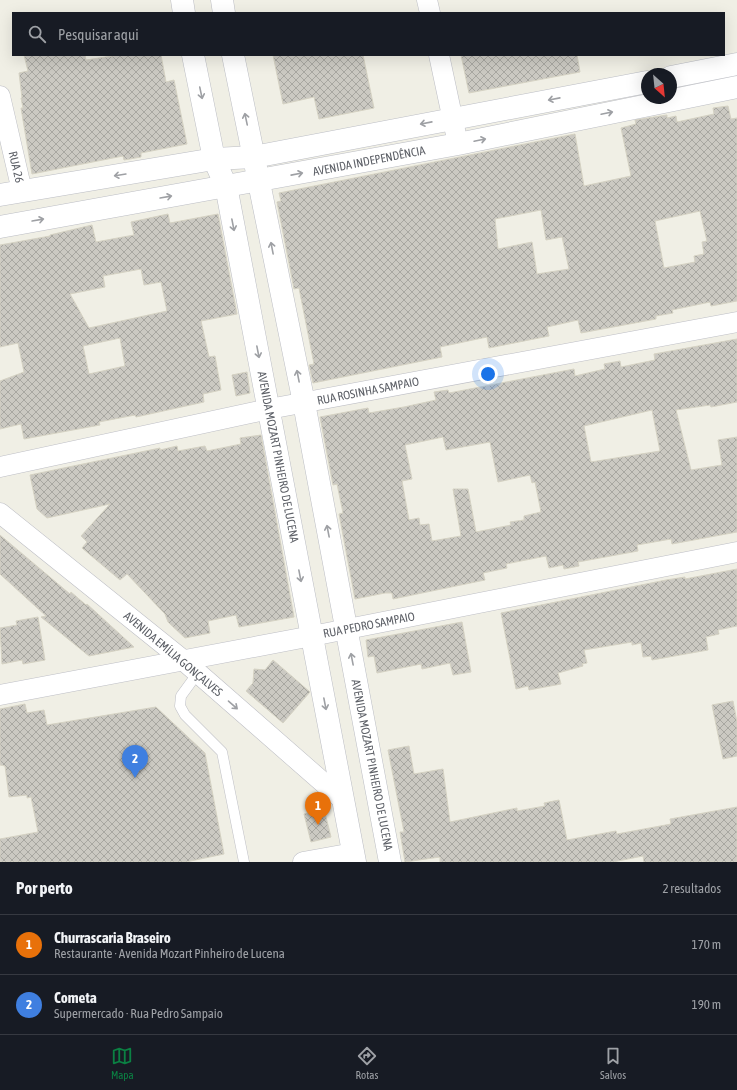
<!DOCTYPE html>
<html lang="pt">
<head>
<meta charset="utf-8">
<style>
	body { margin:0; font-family:"Asap Condensed",sans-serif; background:#20242c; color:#f1f3f6 }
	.compass { position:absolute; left:641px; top:68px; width:36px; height:36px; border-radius:50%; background:#171b24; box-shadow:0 4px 16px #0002; rotate:153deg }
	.you { position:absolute; left:488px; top:374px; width:14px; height:14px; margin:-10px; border:3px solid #fff; border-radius:50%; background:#1a73e8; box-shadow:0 0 0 6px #1a73e833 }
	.badge { display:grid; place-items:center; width:26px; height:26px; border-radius:50%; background:#0b8043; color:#fff; font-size:13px; font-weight:700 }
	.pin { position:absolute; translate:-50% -33px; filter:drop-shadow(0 1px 2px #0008) }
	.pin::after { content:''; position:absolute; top:21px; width:14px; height:12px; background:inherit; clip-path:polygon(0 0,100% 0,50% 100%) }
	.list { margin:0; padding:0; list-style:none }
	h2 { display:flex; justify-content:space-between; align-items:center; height:52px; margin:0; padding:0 16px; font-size:17px }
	h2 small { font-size:13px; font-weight:400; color:#9ea1a6 }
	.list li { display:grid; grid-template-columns:26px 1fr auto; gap:12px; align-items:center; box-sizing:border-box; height:60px; padding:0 16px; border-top:1px solid #363941 }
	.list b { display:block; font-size:15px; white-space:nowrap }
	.list p { margin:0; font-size:13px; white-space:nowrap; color:#9ea1a6 }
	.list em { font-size:13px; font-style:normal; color:#9ea1a6 }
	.icon { flex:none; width:22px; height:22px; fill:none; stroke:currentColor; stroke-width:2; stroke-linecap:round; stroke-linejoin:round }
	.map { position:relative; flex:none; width:737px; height:862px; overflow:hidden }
	.search { position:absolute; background:#171b24; box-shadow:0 4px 16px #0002; left:12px; right:12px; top:12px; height:44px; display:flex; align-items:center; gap:10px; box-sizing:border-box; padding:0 14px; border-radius:0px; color:#9ea1a6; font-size:15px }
	.sheet { height:172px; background:#171b24 }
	nav { display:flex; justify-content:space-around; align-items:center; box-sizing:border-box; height:56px; border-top:1px solid #363941; background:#171b24; font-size:11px; color:#9ea1a6 }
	nav a { display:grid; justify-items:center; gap:2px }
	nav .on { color:#0b8043 }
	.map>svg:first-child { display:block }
</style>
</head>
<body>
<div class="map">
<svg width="737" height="862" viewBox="0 0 737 862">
	<defs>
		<pattern id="building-cross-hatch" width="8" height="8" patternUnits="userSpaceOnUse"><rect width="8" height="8" fill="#cbc9c2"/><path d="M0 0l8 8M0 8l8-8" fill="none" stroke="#a8a7a1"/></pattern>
	</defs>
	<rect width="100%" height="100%" fill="#f0efe5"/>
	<g fill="url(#building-cross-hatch)" stroke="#d5d2c3" fill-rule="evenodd">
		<polygon points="24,55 85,55 86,60 119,55 161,55 166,82 174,80 187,144 141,153 141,157 124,160 123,156 32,174 21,108 23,108 21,98 22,98 19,73 28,71"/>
		<polygon points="273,55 363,55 374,108 319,119 314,97 283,104"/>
		<polygon points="461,55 577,55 580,72 469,93"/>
		<path d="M728,106l3,13 6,-1v183l-26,5 -1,-4 -38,8 1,3 -17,3v3l-75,14 -3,-13 -31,7 2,9 -60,12 -2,-11 -47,10 2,10 -129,26 -4,-18 5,-1 -15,-76 -5,1 -7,-36 -10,-51 4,-1 -2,-8 296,-59 9,52 47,-10 -10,-48 15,-4 -1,-4 32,-5v3l9,-2 1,6 37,-8 -1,-6zM541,210l5,30 16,-3 7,32 -32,5 -5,-32 -34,7 -3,-30zM700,211l7,30 -5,1 2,12 -10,2 1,6 -31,6 -9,-47z"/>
		<path d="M168,214l2,9 48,-9 19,100 -36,7 8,36 6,-1 6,34 -18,4 1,8 -68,15 -1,-2 -36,7 1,3 -76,14 -3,-15 -21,5v-48l24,-9 -6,-29 -18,4v-102l50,-9v-1l42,-10 4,17 38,-7 -3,-13zM141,269l3,16 17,-3 6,29 -78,17 -19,-34 35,-7 -2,-11zM120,338l5,28 -36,8 -6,-28z"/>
		<path d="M737,339v63l-26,5 -1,-2 -34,5 15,60 31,-5 -4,-25 19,-3v95l-65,12 -1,-5 -34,6 1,6 -60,11 1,4 -15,3 -1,-4 -14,3 -3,-12 -40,8 1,4 -24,5 2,7 -92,19 -1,-6h-7l-30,6 -16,-85 4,-1 -6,-29 -4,1 -13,-68 48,-9 1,5 35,-6 32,-7 -2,-8 14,-2 1,3 125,-24 1,7 30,-7 -1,-5 16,-3 1,6 34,-7 -1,-6zM652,410l8,41 -69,11 -7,-36zM443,437l3,13 44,-8 8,40 32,-7 2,8 3,-1 6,30 -17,4v4l-14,2 1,3 -35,7 -8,-43h-15l8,47 -29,5 -3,-17 -9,1 -1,-7 -10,2 -7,-39 10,-2 -7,-34z"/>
		<polygon points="247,372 250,393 236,396 232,375"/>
		<polygon points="261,435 294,617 239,627 236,615 208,621 210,633 185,638 168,622 165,614 127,574 120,580 82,548 87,542 81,536 110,504 47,518 37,509 30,475 160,448 160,450 177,446 178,451 205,446 207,451 241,444 240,438"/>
		<polygon points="0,535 70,594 71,592 86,605 87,604 134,647 89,656 41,617 46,616 0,574"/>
		<polygon points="737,569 737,626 718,630 719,634 706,637 708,650 652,660 651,656 643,657 641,643 632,645 632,642 584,650 587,663 582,664 583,666 558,673 561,684 529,690 528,686 516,689 501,613 666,580 685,577 685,579"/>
		<polygon points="38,617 45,660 23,664 22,660 2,664 0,628 17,625 16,621"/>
		<polygon points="462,622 471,672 453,675 450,663 422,669 421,664 377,673 374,656 368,657 366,640"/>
		<polygon points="273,660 310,692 283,723 246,691 253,683 254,669 265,670"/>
		<polygon points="733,701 737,722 737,756 723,759 712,705"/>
		<polygon points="25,704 27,713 44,710 47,725 156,707 205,753 224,854 186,862 0,862 0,839 38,832 31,797 27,798 27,795 9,797 5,766 0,765 0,709"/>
		<polygon points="409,746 414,774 443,769 450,822 517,808 517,811 545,806 544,803 559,800 567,840 616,831 617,834 671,824 670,819 737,807 737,862 644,862 643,856 613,862 440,862 440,857 405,862 400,832 404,832 388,750"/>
		<polygon points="324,809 331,837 311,842 304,814"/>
	</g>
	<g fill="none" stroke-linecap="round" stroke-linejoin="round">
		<defs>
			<polyline id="service" points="197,674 181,696 180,706 185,715 222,752 244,862"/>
			<g id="minor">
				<polyline points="427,0 430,13"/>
				<polyline points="439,55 458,144"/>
				<polyline points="0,96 22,191"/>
				<polyline points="0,467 269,409 737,322"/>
				<polyline points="0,513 183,660 342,799"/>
				<polyline points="0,695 312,636 737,552"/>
				<polyline points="303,862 353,853"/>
			</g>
			<g id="secondary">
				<polyline points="182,0 184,13"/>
				<polyline points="222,0 224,13"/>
				<polyline points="193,55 214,159 226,186 355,862"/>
				<polyline points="233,55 304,403 390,862"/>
				<polyline points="671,77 737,64"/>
				<polyline points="0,195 214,159 254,157 647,82"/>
				<polyline points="0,227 458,144 737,87"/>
			</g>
		</defs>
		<use href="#service" stroke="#bdbec5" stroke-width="11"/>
		<use href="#minor" stroke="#bdbec5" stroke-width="21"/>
		<use href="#secondary" stroke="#bbbdc4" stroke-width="23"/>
		<use href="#service" stroke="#fff" stroke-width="10"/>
		<use href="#minor" stroke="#fff" stroke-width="20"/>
		<use href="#secondary" stroke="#fff" stroke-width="22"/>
	</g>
	<defs><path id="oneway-shaft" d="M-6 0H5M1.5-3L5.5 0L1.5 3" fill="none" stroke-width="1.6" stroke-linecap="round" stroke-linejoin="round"/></defs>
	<g stroke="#9ea0a4">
		<use href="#oneway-shaft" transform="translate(201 93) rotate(78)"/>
		<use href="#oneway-shaft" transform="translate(554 99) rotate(169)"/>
		<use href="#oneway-shaft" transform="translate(607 113) rotate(-12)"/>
		<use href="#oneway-shaft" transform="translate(246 119) rotate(-102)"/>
		<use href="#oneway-shaft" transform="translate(426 123) rotate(169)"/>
		<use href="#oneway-shaft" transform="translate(480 140) rotate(-12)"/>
		<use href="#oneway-shaft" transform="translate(297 174) rotate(-11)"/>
		<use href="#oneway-shaft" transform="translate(120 175) rotate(171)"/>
		<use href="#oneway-shaft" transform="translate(166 197) rotate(-10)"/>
		<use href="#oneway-shaft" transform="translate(38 220) rotate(-10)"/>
		<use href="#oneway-shaft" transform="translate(233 225) rotate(79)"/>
		<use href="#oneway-shaft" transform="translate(272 248) rotate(-101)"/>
		<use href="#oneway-shaft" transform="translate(258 352) rotate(79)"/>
		<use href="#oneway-shaft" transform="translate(298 376) rotate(-101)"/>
		<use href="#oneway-shaft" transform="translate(328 531) rotate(-101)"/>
		<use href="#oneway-shaft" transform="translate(300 576) rotate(79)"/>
		<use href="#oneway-shaft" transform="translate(352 659) rotate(-101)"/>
		<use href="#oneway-shaft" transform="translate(325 704) rotate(79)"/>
		<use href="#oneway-shaft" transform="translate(233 705) rotate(41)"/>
	</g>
	<g text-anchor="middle" stroke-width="3.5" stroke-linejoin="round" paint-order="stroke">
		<g font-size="12" fill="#5d6067" stroke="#fff">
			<text transform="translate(369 161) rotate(-11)" y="4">AVENIDA INDEPENDÊNCIA</text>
			<text transform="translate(16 167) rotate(77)" y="4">RUA 26</text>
			<text transform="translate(368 391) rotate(-11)" y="4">RUA ROSINHA SAMPAIO</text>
			<text transform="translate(278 457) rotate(79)" y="4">AVENIDA MOZART PINHEIRO DE LUCENA</text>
			<text transform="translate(369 625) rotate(-11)" y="4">RUA PEDRO SAMPAIO</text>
			<text transform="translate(173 654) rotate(40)" y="4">AVENIDA EMÍLIA GONÇALVES</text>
			<text transform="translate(372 765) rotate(79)" y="4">AVENIDA MOZART PINHEIRO DE LUCENA</text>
		</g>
	</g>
</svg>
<svg class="compass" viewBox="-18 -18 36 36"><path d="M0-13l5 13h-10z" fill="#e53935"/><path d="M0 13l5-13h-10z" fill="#9ea1a6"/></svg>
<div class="you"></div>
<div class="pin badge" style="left:318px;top:825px;background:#e8710a">1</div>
<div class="pin badge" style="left:135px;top:778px;background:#3f7fe0">2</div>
<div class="search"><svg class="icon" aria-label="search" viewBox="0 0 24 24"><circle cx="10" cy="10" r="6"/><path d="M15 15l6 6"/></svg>Pesquisar aqui</div>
</div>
<section class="sheet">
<h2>Por perto<small>2 resultados</small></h2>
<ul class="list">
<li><span class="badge" style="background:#e8710a">1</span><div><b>Churrascaria Braseiro</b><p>Restaurante · Avenida Mozart Pinheiro de Lucena</p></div><em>170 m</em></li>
<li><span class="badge" style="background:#3f7fe0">2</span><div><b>Cometa</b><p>Supermercado · Rua Pedro Sampaio</p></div><em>190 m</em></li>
</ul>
</section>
<nav>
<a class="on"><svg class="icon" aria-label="map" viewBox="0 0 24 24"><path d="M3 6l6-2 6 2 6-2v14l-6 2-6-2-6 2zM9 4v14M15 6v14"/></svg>Mapa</a>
<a><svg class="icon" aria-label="directions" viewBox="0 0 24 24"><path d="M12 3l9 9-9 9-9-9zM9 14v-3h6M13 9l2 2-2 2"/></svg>Rotas</a>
<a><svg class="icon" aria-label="saved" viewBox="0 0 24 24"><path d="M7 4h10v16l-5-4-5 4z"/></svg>Salvos</a>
</nav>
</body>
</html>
